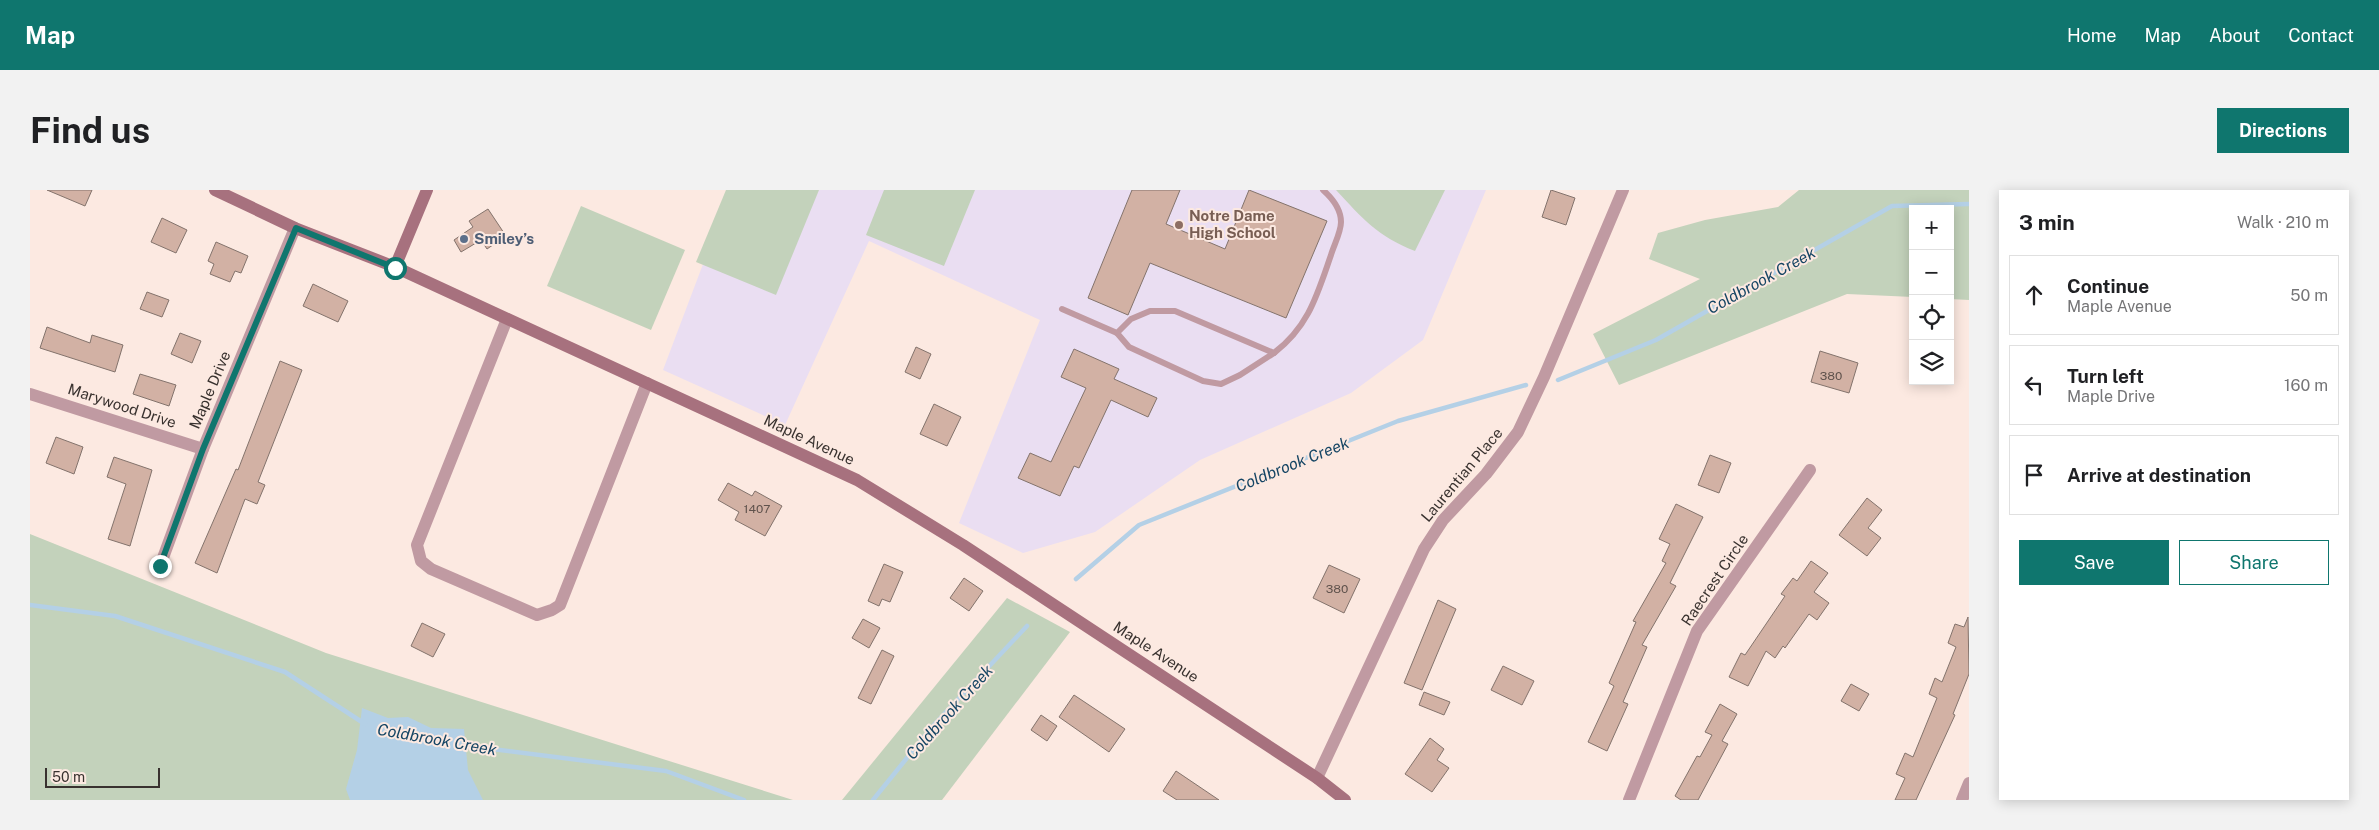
<!DOCTYPE html>
<html lang="en">
<head>
<meta charset="utf-8">
<style>
	body { margin:0; font-family:"Public Sans",sans-serif; background:#f2f2f2; color:#202124 }
	.controls { position:absolute; right:15px; top:15px; display:grid; overflow:hidden; border-radius:0px; box-shadow:0 2px 12px #0003 }
	.controls button { width:45px; height:45px; display:grid; place-items:center; padding:0; border:0; border-bottom:1px solid #e0e0e0; background:#fff; color:#202124; font:25px sans-serif }
	.scale { position:absolute; left:15px; bottom:12px; width:115px; box-sizing:border-box; padding-left:5px; border:2px solid #39322f; border-top:0; font-size:14px; line-height:18px; white-space:nowrap; color:#39322f; -webkit-text-stroke:4px #fce9e1; paint-order:stroke }
	.stop { position:absolute; width:15px; height:15px; margin:-11px; border:4px solid #0f766e; border-radius:50%; background:#fff }
	.stop.end { background:#0f766e; border-color:#fff; box-shadow:0 1px 5px #0008 }
	.list { margin:0; padding:0; list-style:none }
	h2 { display:flex; justify-content:space-between; align-items:center; height:65px; margin:0; padding:0 20px; font-size:21px }
	h2 small { font-size:16px; font-weight:400; color:#757577 }
	.list li { display:grid; grid-template-columns:32px 1fr auto; gap:15px; align-items:center; box-sizing:border-box; height:80px; margin:0 10px 10px; padding:0 10px; border:1px solid #e0e0e0; border-radius:0px }
	.list b { display:block; font-size:19px; white-space:nowrap }
	.list p { margin:0; font-size:16px; white-space:nowrap; color:#757577 }
	.list em { font-size:16px; font-style:normal; color:#757577 }
	.actions { display:flex; gap:10px; padding:15px 20px }
	.actions a { flex:1; padding:11px 0; border:1px solid #0f766e; border-radius:0px; text-align:center; font-size:18px; color:#0f766e }
	.actions .main { background:#0f766e; color:#fff }
	.icon { flex:none; width:28px; height:28px; fill:none; stroke:currentColor; stroke-width:2; stroke-linecap:round; stroke-linejoin:round }
	.map { position:relative; flex:none; width:1939px; height:610px; overflow:hidden; border-radius:0px }
	header { display:flex; align-items:center; gap:30px; box-sizing:border-box; height:70px; padding:0 25px; background:#0f766e; color:#fff }
	header strong { font-size:24px }
	nav { display:flex; gap:28px; margin-inline-start:auto; font-size:18px }
	.intro { display:flex; align-items:center; justify-content:space-between; box-sizing:border-box; height:120px; padding:0 30px }
	h1 { margin:0; font-size:35px }
	.button { padding:12px 22px; border-radius:0px; background:#0f766e; color:#fff; font-size:18px; font-weight:700 }
	main { display:flex; gap:30px; padding:0 30px }
	aside { flex:1; background:#fff; border-radius:0px; box-shadow:0 2px 12px #0003 }
	.map>svg:first-child { display:block }
</style>
</head>
<body>
<header>
<strong>Map</strong>
<nav><a>Home</a><a>Map</a><a>About</a><a>Contact</a></nav>
</header>
<div class="intro"><h1>Find us</h1><a class="button">Directions</a></div>
<main>
<div class="map">
<svg width="1939" height="610" viewBox="0 0 1939 610">
	<rect width="100%" height="100%" fill="#fce9e1"/>
	<polygon fill="#eadef2" points="701,0 1456,0 1393,150 1321,203 1170,270 1065,342 993,363 929,333 1010,130 839,51 755,235 633,180"/>
	<g fill="#c3d2bb">
		<polygon points="696,0 789,0 746,105 666,72"/>
		<polygon points="854,0 945,0 914,76 836,45"/>
		<path d="M1306,0h109l-30,61c-38,-15 -52,-32 -79,-61z"/>
		<polygon points="1769,0 1939,0 1939,110 1920,109 1920,19 1883,19 1883,107 1817,104 1589,195 1563,144 1670,89 1619,69 1628,43 1675,30 1748,17"/>
		<polygon points="551,16 655,60 621,140 517,96"/>
		<polygon points="0,344 296,463 763,610 0,610"/>
		<polygon points="977,408 1040,442 912,610 812,610"/>
	</g>
	<polygon fill="#b4d0e6" points="332,518 358,528 378,527 401,538 434,539 438,580 453,610 320,610 316,599 327,560"/>
	<g fill="none" stroke-linecap="round" stroke-linejoin="round">
		<g stroke="#b4d0e6" stroke-width="4.5">
			<polyline points="1528,190 1626,150 1862,16 1939,14"/>
			<polyline points="1046,389 1109,335 1368,231 1496,195"/>
			<polyline points="0,415 85,426 255,482 335,534"/>
			<polyline points="430,555 636,581 714,610"/>
			<polyline points="843,610 902,537 997,436"/>
		</g>
	</g>
	<g fill="#d2b1a4" stroke="#83736c">
		<polygon points="17,0 62,0 55,16"/>
		<polygon points="1102,0 1150,0 1136,34 1195,59 1219,0 1297,31 1256,128 1120,73 1098,125 1058,108"/>
		<polygon points="1521,0 1545,8 1536,35 1512,27"/>
		<polygon points="458,19 476,46 457,59 451,50 431,62 424,50 443,37 439,31"/>
		<polygon points="132,28 157,40 146,63 121,52"/>
		<polygon points="186,52 218,66 211,83 205,81 200,92 180,84 184,74 178,71"/>
		<polygon points="283,94 318,111 308,132 273,116"/>
		<polygon points="117,102 139,110 132,127 110,119"/>
		<polygon points="17,137 60,153 62,145 93,155 85,182 10,158"/>
		<polygon points="150,143 171,151 162,173 141,164"/>
		<polygon points="886,157 901,164 890,189 875,182"/>
		<polygon points="1044,159 1089,179 1084,189 1127,208 1118,227 1081,210 1049,278 1044,276 1030,306 988,288 1000,263 1021,272 1056,198 1031,187"/>
		<polygon points="1790,161 1828,173 1819,203 1781,192"/>
		<polygon points="250,171 272,180 228,292 235,295 227,314 215,309 187,383 165,373 206,279 208,280"/>
		<polygon points="110,184 146,195 139,216 103,204"/>
		<polygon points="904,214 931,227 917,256 890,244"/>
		<polygon points="26,247 53,257 44,284 16,273"/>
		<polygon points="1680,265 1701,273 1689,303 1668,295"/>
		<polygon points="84,267 122,280 100,356 78,349 96,294 77,287"/>
		<polygon points="698,293 722,306 725,301 752,316 735,346 705,330 709,322 688,310"/>
		<polygon points="1837,308 1852,320 1838,338 1851,348 1837,366 1809,345"/>
		<polygon points="1646,314 1673,327 1640,393 1646,396 1612,455 1617,457 1593,512 1598,514 1577,561 1558,552 1584,496 1579,493 1606,432 1603,431 1636,373 1632,371 1640,354 1629,349"/>
		<polygon points="1781,371 1798,383 1784,402 1799,413 1787,430 1779,424 1755,458 1753,456 1745,468 1736,461 1718,496 1699,487 1711,463 1715,465 1755,406 1751,404 1763,388 1767,391"/>
		<polygon points="854,374 873,382 860,412 852,409 849,416 838,411"/>
		<polygon points="1299,375 1330,389 1314,423 1283,408"/>
		<polygon points="934,388 953,401 939,421 920,408"/>
		<polygon points="1408,410 1426,419 1392,500 1374,493"/>
		<polygon points="1938,427 1939,484 1923,524 1925,525 1886,610 1865,610 1875,588 1866,584 1875,563 1883,567 1907,508 1899,504 1905,488 1912,492 1926,457 1918,453 1925,434 1934,437"/>
		<polygon points="833,429 850,438 839,458 822,448"/>
		<polygon points="392,433 415,444 403,467 381,456"/>
		<polygon points="852,460 864,466 841,514 828,508"/>
		<polygon points="1473,476 1504,491 1492,515 1461,500"/>
		<polygon points="1821,494 1839,504 1829,521 1811,511"/>
		<polygon points="1394,502 1420,512 1414,525 1389,515"/>
		<polygon points="1044,505 1095,539 1079,562 1029,527"/>
		<polygon points="1690,514 1707,524 1692,551 1698,554 1668,610 1651,610 1645,606 1667,566 1670,567 1682,545 1675,542"/>
		<polygon points="1011,525 1027,536 1017,551 1001,540"/>
		<polygon points="1400,548 1414,559 1407,570 1419,578 1402,602 1375,584"/>
		<polygon points="1146,581 1189,610 1147,610 1133,601"/>
	</g>
	<g fill="none" stroke-linecap="round" stroke-linejoin="round">
		<g stroke="#c09aa2" stroke-width="6">
			<path d="M1032,119l55,24 14,-14 19,-8h25l99,42c35,-27 43,-58 57,-98 3,-10 10,-23 10,-33 0,-13 -9,-24 -18,-32"/>
			<polyline points="1087,143 1099,157 1173,191 1191,194 1210,185 1244,163"/>
		</g>
		<g stroke="#c09aa2" stroke-width="12">
			<polyline points="477,129 387,355 391,371 401,379 507,425 522,420 530,415 617,193"/>
			<polyline points="0,204 173,259"/>
			<polyline points="130,376 173,259 265,38"/>
			<polyline points="1287,588 1394,359 1413,330 1456,284 1488,242 1514,187 1593,0"/>
			<polyline points="1599,610 1667,441 1780,280"/>
			<polyline points="1932,610 1939,593"/>
		</g>
		<g stroke="#a7717e" stroke-width="12">
			<polyline points="185,0 265,38 365,77 827,290 933,355 1287,588 1315,610"/>
			<polyline points="365,77 397,0"/>
		</g>
	</g>
	<g fill="none" stroke-linecap="round" stroke-linejoin="round">
		<polyline stroke="#0f766e" stroke-width="6" points="130,376 173,259 266,38 365,78"/>
	</g>
	<circle fill="#8d6e63" stroke="#fce9e1" stroke-width="2" cx="1149" cy="35" r="5"/>
	<circle fill="#5c6f8a" stroke="#fce9e1" stroke-width="2" cx="434" cy="49" r="5"/>
	<g text-anchor="middle" stroke-width="4" stroke-linejoin="round" paint-order="stroke">
		<g font-size="12" fill="#5f524c">
			<text x="1801" y="190">380</text>
			<text x="727" y="323">1407</text>
			<text x="1307" y="403">380</text>
		</g>
		<g font-size="15" font-weight="bold" fill="#785e54" stroke="#fce9e1" text-anchor="start">
			<text x="1159" y="31">Notre Dame<tspan x="1159" dy="17">High School</tspan></text>
		</g>
		<g font-size="15" font-weight="bold" fill="#4e5e75" stroke="#fce9e1" text-anchor="start">
			<text x="444" y="54">Smiley’s</text>
		</g>
		<g font-size="15" fill="#39322f" stroke="#fce9e1">
			<text transform="translate(180 200) rotate(-67)" y="5">Maple Drive</text>
			<text transform="translate(92 216) rotate(18)" y="5">Marywood Drive</text>
			<text transform="translate(779 250) rotate(25)" y="5">Maple Avenue</text>
			<text transform="translate(1432 285) rotate(-50)" y="5">Laurentian Place</text>
			<text transform="translate(1685 390) rotate(-56)" y="5">Raecrest Circle</text>
			<text transform="translate(1126 462) rotate(33)" y="5">Maple Avenue</text>
		</g>
		<g font-size="16" font-style="italic" fill="#154564" stroke="#fce9e1">
			<text transform="translate(1731 90) rotate(-29)" y="6">Coldbrook Creek</text>
			<text transform="translate(1262 274) rotate(-22)" y="6">Coldbrook Creek</text>
			<text transform="translate(919 522) rotate(-48)" y="6">Coldbrook Creek</text>
			<text transform="translate(407 549) rotate(10)" y="6">Coldbrook Creek</text>
		</g>
	</g>
</svg>
<div class="controls">
<button>+</button>
<button>−</button>
<button><svg class="icon" aria-label="locate" viewBox="0 0 24 24"><circle cx="12" cy="12" r="6"/><path d="M12 2v4M12 18v4M2 12h4M18 12h4"/></svg></button>
<button><svg class="icon" aria-label="layers" viewBox="0 0 24 24"><path d="M12 4l9 5-9 5-9-5zM3 14l9 5 9-5"/></svg></button>
</div>
<div class="scale">50 m</div>
<div class="stop" style="left:365px;top:78px"></div>
<div class="stop end" style="left:130px;top:376px"></div>
</div>
<aside>
<h2>3 min<small>Walk · 210 m</small></h2>
<ul class="list">
<li><svg class="icon" aria-label="ahead" viewBox="0 0 24 24"><path d="M12 20V5M6 11l6-6 6 6"/></svg><div><b>Continue</b><p>Maple Avenue</p></div><em>50 m</em></li>
<li><svg class="icon" aria-label="left" viewBox="0 0 24 24"><path d="M17 20v-9H6M10 6l-5 5 5 5"/></svg><div><b>Turn left</b><p>Maple Drive</p></div><em>160 m</em></li>
<li><svg class="icon" aria-label="arrive" viewBox="0 0 24 24"><path d="M6 21V4h12l-3 4 3 4H6"/></svg><div><b>Arrive at destination</b></div></li>
</ul>
<div class="actions"><a class="main">Save</a><a>Share</a></div>
</aside>
</main>
</body>
</html>
